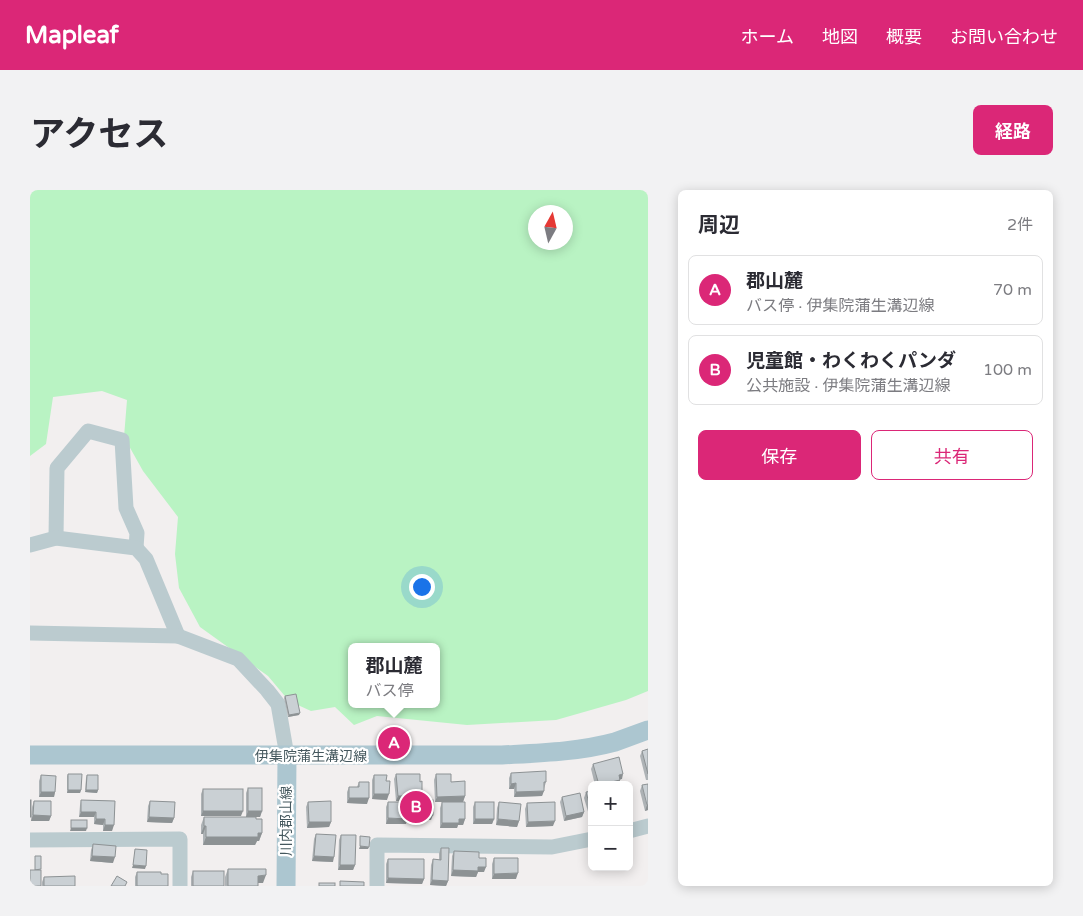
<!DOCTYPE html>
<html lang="ja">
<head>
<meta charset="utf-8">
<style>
	body { margin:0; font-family:"Varela Round","Noto Sans JP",sans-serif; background:#f2f2f3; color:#2b2b33 }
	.controls { position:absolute; right:15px; bottom:15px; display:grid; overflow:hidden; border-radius:8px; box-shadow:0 2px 12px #0003 }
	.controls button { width:45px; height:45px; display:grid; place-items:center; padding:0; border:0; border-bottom:1px solid #e1e1e2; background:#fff; color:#2b2b33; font:25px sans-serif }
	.compass { position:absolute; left:498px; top:15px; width:45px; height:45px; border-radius:50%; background:#fff; box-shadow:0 2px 12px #0003; rotate:8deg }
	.you { position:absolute; left:391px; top:396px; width:18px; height:18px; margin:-12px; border:4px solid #fff; border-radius:50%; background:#1a73e8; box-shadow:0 0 0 8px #1a73e833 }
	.badge { display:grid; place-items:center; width:32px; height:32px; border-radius:50%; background:#db2777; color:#fff; font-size:16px; font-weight:700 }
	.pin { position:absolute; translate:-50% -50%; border:2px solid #fff; box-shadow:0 1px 5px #0006 }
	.popup { position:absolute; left:318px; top:453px; width:92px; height:65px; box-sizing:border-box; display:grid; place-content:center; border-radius:8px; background:#fff; filter:drop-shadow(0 1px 4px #0005); font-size:16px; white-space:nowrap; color:#7c7c81 }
	.popup b { font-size:19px; color:#2b2b33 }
	.popup::after { content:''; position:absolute; left:50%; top:100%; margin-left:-10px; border:10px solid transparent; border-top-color:#fff }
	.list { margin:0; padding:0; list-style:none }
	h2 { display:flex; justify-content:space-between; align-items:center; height:65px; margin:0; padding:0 20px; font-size:21px }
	h2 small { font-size:16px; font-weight:400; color:#7c7c81 }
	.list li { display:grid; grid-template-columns:32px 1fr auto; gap:15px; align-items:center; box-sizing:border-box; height:70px; margin:0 10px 10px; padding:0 10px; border:1px solid #e1e1e2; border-radius:8px }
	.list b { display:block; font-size:19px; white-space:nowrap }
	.list p { margin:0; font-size:16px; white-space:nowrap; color:#7c7c81 }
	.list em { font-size:16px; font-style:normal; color:#7c7c81 }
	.actions { display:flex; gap:10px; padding:15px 20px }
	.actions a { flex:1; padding:11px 0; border:1px solid #db2777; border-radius:8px; text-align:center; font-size:18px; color:#db2777 }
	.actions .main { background:#db2777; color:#fff }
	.map { position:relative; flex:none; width:618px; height:696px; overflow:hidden; border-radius:8px }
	header { display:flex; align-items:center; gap:30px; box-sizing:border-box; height:70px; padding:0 25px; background:#db2777; color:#fff }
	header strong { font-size:24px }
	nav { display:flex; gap:28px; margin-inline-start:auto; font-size:18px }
	.intro { display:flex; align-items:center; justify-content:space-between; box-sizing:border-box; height:120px; padding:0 30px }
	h1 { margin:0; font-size:35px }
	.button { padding:12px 22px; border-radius:8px; background:#db2777; color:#fff; font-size:18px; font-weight:700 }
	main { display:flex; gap:30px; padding:0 30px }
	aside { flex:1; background:#fff; border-radius:8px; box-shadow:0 2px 12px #0003 }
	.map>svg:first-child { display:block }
</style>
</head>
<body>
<header>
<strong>Mapleaf</strong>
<nav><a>ホーム</a><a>地図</a><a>概要</a><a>お問い合わせ</a></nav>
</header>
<div class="intro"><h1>アクセス</h1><a class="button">経路</a></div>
<main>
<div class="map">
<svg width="618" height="696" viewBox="0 0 618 696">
	<rect width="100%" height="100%" fill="#f2efef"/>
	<path fill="#b9f3c3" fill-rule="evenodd" d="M0,0h618v501l-22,9 -70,20 -89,5 -90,-9 -23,9 -19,-18 -24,4 -22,-10 -21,-25 -68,-49 -21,-39 -4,-34 3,-37 -35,-46 -19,-34 3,-37 -25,-9 -49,6 -7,47 -16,12zM506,22h30v30h-30zM322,457h84v57h-84z"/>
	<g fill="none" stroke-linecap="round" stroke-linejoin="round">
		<g stroke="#bbcbcf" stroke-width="15">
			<polyline points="26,348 27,278 58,241 92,250 96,318 107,343 106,358"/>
			<polyline points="0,355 26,348 106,358 116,369 148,446"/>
			<polyline points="0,443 148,446 208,469 237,500 248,514 257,566"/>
			<polyline points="599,641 618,636"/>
			<polyline points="0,650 150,649 150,696"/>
			<polyline points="347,696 347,655 522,657 562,649"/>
		</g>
		<g stroke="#acc6d0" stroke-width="19">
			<path d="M0,565h472c37,-2 76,-3 113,-13 11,-4 22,-8 33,-12"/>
			<polyline points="256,696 257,566"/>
		</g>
	</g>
	<g fill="#aeb3b6">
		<polygon points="255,506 269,525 258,527 254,508"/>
		<polygon points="618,559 618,590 616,590 610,566 612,561"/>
		<polygon points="563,574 592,589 590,589 588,595 565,595 561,579"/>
		<polygon points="481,583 516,592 512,606 484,607 484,599 479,599 479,588"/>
		<polygon points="38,584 51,600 50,603 37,603 37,586"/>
		<polygon points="366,584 390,592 392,606 391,610 401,630 379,630 379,616 381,611 366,611 364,589"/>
		<polygon points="406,584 421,592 435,606 433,612 405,612 404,590"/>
		<polygon points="11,585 25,602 24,607 9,607 9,591"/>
		<polygon points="57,585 68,600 67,603 55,602 56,588"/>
		<polygon points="344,585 357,610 342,609 342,590"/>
		<polygon points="329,592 337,614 317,613 317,602 319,597 327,597"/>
		<polygon points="612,595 618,620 615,621 610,601"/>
		<polygon points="218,598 232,621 230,627 216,627 216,603"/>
		<polygon points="173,599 211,626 171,626 171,604"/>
		<polygon points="556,602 562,624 559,625 554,608"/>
		<polygon points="532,607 554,622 552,627 534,631 530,612"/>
		<polygon points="51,610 85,611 82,641 73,641 73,635 64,634 64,627 49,627 50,615"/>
		<polygon points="4,611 21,626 19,631 1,631 2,617"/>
		<polygon points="120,611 144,628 142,633 117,632 118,616"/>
		<polygon points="278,612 301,632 299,637 277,638 276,617"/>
		<polygon points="358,612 376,634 356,634 356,617"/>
		<polygon points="412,612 435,629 433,635 428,635 427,638 410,638 410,618"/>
		<polygon points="445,612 464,629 462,634 443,634 443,617"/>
		<polygon points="469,612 489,631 487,637 466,635 467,618"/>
		<polygon points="497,613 523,636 496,637 495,619"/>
		<polygon points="174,627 226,629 232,643 229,651 227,651 225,655 173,655 173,644 171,644 171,635"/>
		<polygon points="286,644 303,672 282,671 284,649"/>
		<polygon points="311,645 325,675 323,680 308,680 309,650"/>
		<polygon points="63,654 83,673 60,671 61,660"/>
		<polygon points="411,658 418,691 416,696 400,695 401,675 403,669 409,670 409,663"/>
		<polygon points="424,661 449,668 454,682 448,682 446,687 421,686 422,666"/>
		<polygon points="464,668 486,689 462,689 462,674"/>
		<polygon points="358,669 394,689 392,694 356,693 356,674"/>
		<polygon points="198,679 233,693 228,693 228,696 195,696 195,687"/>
		<polygon points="163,681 194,696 161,696 161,687"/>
		<polygon points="107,682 131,684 138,696 105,696 105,687"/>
		<polygon points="14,687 45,696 12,696 12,692"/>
	</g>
	<g fill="#8d9294">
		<polygon points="270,523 269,525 258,527 259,525"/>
		<polygon points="593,584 592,589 587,590 589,585"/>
		<polygon points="590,590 588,595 570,595"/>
		<polygon points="486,593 484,599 479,599 481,594"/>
		<polygon points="38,600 51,600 50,603 37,603"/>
		<polygon points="56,600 68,600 67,603 55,602"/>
		<polygon points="514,601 512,606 484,607 486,602"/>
		<polygon points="11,602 25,602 24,607 9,607"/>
		<polygon points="344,604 359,604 357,610 342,609"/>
		<polygon points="368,606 392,606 390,611 366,611"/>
		<polygon points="435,606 433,612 405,612 407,607"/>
		<polygon points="319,608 339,608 337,614 317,613"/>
		<polygon points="617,615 618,615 618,620 615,621"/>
		<polygon points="562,619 562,624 559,625 561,620"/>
		<polygon points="173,621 213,621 211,626 171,626"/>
		<polygon points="218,621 232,621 230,627 216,627"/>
		<polygon points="51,622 66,622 64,627 49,627"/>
		<polygon points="554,622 552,627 534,631 536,626"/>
		<polygon points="3,625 21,626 19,631 1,631"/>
		<polygon points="381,625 403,625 401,630 379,630"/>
		<polygon points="119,627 144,628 142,633 117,632"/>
		<polygon points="358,628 378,629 376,634 356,634"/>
		<polygon points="66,629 75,629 73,635 64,634"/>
		<polygon points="429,629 435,629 433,635 428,635 427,638 410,638 412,633"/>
		<polygon points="445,629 464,629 462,634 443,634"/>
		<polygon points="468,629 489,631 487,637 466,635"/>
		<polygon points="525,631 523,636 496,637 498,632"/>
		<polygon points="279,632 301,632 299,637 277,638"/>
		<polygon points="75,635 84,635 82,641 73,641"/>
		<polygon points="174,636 176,636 173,644 171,644"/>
		<polygon points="41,638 57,638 56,641 40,641"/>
		<polygon points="228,643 232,643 229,651 227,651 225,655 173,655 176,647"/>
		<polygon points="330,656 339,657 338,659 329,659"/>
		<polygon points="62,666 85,667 83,673 60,671"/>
		<polygon points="284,666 304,667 303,672 282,671"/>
		<polygon points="103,675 116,676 115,679 102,678"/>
		<polygon points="310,675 325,675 323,680 308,680"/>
		<polygon points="448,677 456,677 454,682 448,682 446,687 421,686 423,680"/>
		<polygon points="488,683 486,689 462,689 464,684"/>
		<polygon points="236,685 233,693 225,693 228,686"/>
		<polygon points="358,688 394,689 392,694 356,693"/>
		<polygon points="402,690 418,691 416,696 400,695"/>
	</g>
	<g fill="#cad0d4" stroke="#8d9294">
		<polygon points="266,504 270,523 259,525 255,506"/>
		<polygon points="618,559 618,584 612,561"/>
		<polygon points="589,567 593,584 589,585 590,590 569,595 563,574"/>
		<polygon points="516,581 516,592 514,592 514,601 486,602 486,593 481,594 481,583"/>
		<polygon points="38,584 52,584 51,600 38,600"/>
		<polygon points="366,584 390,584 390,592 392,591 392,606 368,606"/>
		<polygon points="406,584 421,584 421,592 435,591 435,606 407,607"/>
		<polygon points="11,585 26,586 25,602 11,602"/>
		<polygon points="57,585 68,585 68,600 56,600"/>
		<polygon points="344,585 357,585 356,591 360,591 359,604 344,604"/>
		<polygon points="329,592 339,592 339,608 319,608 319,597 329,597"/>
		<polygon points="618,594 618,615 617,615 612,595"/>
		<rect x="218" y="598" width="14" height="23"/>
		<rect x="173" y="599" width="40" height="22"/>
		<polygon points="562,601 562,619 561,620 556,602"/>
		<polygon points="550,603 554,622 536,626 532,607"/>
		<rect x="0" y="610" width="1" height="17"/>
		<polygon points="51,610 85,611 84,635 75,635 75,629 66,629 66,622 51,622"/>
		<rect x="381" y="610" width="22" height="15"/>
		<polygon points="4,611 21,611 21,626 3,625"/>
		<polygon points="120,611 145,612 144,628 119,627"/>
		<polygon points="301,611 301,632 279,632 278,612"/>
		<polygon points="358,612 378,612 378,629 358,628"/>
		<polygon points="412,612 435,612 435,629 429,629 429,633 412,633"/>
		<rect x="445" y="612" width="19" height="17"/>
		<polygon points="469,612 491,614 489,631 468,629"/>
		<polygon points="525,612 525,631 498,632 497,613"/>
		<polygon points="174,627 226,627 226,629 232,629 232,643 228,643 228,647 176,647 176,636 174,636"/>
		<rect x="41" y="630" width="16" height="8"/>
		<polygon points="286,644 306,645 304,667 284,666"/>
		<polygon points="311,645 326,645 325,675 310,675"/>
		<polygon points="330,646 340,647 339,657 330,656"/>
		<polygon points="63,654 86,656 85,667 62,666"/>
		<polygon points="411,658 419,658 418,691 402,690 403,669 411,670"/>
		<polygon points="105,659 117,660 116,676 103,675"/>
		<polygon points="424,661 449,662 449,668 456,668 456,677 448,677 448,681 423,680"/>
		<polygon points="5,666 11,666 11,679 5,680"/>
		<polygon points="464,668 488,668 488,683 464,684"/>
		<polygon points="358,669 394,669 394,689 358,688"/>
		<polygon points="198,679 236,679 236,685 228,686 228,696 198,696"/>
		<rect x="0" y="680" width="11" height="16"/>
		<rect x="163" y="681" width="31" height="15"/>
		<polygon points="107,682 131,682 131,684 138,684 138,696 107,696"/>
		<polygon points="45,686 45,696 14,696 14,687"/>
		<polygon points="87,686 97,692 95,696 81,696"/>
		<polygon points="310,691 334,692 334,696 310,696"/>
		<rect x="289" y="693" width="16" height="3"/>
	</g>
	<g text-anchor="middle" stroke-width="4.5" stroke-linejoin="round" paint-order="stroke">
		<g font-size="14" fill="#45585e" stroke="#fff">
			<text x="281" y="571">伊集院蒲生溝辺線</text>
			<text transform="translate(256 631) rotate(-90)" y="5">川内郡山線</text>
		</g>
	</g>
</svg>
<div class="controls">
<button>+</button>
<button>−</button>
</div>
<svg class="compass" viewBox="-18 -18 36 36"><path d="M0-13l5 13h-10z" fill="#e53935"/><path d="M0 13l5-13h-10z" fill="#7c7c81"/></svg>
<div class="you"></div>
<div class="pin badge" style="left:364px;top:553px">A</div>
<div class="popup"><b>郡山麓</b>バス停</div>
<div class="pin badge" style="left:386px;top:617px">B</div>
</div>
<aside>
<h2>周辺<small>2件</small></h2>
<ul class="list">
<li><span class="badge">A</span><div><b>郡山麓</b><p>バス停 · 伊集院蒲生溝辺線</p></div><em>70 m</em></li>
<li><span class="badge">B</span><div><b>児童館・わくわくパンダ</b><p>公共施設 · 伊集院蒲生溝辺線</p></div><em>100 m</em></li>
</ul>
<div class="actions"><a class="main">保存</a><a>共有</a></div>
</aside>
</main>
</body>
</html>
